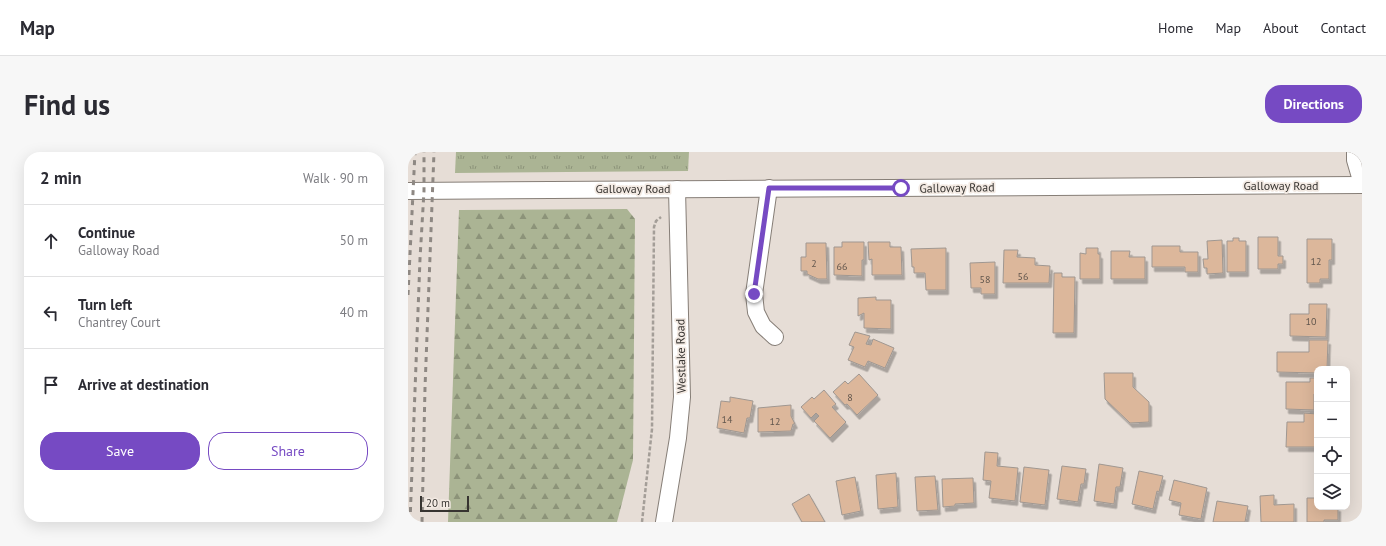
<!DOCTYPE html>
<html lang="en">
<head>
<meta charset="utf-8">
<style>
	body { margin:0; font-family:"PT Sans",sans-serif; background:#f7f7f7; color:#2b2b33 }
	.controls { position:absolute; right:12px; bottom:12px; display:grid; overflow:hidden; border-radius:8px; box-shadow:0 4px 16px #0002 }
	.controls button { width:36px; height:36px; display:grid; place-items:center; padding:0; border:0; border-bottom:1px solid #e1e1e2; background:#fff; color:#2b2b33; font:20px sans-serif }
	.scale { position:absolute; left:12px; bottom:10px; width:49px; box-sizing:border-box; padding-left:4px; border:2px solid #373431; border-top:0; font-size:11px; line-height:14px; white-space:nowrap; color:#373431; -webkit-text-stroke:3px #f3eae3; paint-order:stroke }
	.stop { position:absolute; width:12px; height:12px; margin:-9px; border:3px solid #764ac3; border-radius:50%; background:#fff }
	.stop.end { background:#764ac3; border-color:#fff; box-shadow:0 1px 4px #0008 }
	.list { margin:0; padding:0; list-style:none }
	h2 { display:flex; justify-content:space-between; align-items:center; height:52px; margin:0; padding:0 16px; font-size:17px }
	h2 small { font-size:13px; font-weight:400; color:#7c7c81 }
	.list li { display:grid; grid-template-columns:26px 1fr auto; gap:12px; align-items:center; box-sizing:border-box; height:72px; padding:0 16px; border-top:1px solid #e1e1e2 }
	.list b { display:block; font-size:15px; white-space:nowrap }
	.list p { margin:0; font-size:13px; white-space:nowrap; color:#7c7c81 }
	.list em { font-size:13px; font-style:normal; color:#7c7c81 }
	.actions { display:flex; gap:8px; padding:12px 16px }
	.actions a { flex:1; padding:9px 0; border:1px solid #764ac3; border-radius:16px; text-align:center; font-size:14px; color:#764ac3 }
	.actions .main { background:#764ac3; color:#fff }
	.icon { flex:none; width:22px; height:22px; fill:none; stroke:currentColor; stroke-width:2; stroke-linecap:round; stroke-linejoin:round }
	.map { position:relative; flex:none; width:954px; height:370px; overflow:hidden; border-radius:16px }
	header { display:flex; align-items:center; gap:24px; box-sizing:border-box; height:56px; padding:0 20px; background:#fff; border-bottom:1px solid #e1e1e2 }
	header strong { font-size:19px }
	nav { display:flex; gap:22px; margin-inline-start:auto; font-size:14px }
	.intro { display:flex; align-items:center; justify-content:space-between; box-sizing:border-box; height:96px; padding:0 24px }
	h1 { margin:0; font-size:28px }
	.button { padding:10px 18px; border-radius:16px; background:#764ac3; color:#fff; font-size:14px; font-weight:700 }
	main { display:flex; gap:24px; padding:0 24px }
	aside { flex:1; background:#fff; border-radius:16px; box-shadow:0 4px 16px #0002 }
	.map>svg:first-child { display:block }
</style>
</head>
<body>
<header>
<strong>Map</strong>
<nav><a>Home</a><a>Map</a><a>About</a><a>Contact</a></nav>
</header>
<div class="intro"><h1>Find us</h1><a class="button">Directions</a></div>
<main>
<aside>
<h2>2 min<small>Walk · 90 m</small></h2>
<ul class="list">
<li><svg class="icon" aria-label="ahead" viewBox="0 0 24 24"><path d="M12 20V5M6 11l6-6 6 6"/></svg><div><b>Continue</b><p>Galloway Road</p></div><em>50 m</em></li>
<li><svg class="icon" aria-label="left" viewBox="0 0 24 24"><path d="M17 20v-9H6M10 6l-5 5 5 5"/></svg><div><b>Turn left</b><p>Chantrey Court</p></div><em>40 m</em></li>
<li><svg class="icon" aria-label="arrive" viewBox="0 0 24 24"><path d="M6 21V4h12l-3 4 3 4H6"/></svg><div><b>Arrive at destination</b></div></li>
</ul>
<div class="actions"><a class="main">Save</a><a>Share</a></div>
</aside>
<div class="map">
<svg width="954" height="370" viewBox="0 0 954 370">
	<defs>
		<pattern id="grass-tufts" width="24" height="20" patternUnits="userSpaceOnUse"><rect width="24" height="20" fill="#abb494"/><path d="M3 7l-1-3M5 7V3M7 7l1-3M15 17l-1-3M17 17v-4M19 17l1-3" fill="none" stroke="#8c9379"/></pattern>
		<pattern id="forest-firs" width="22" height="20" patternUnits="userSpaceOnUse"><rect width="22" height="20" fill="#abb494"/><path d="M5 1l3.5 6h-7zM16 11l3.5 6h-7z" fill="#8c9379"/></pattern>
		<filter id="shadow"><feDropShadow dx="2.5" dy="4.5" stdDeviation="0" flood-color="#0004"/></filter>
	</defs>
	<rect width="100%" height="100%" fill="#e6ddd6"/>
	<polygon fill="url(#grass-tufts)" points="48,0 281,0 280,19 47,21"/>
	<polygon fill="url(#forest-firs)" points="219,57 227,67 225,308 209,370 40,370 51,58"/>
	<g fill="#dcb79b" stroke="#9f9791" filter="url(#shadow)">
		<polygon points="850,85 870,85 870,104 875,104 875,112 870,112 870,117 850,117"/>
		<polygon points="825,86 831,86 831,89 838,89 838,120 819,120 819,89 825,89"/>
		<polygon points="899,87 924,87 924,108 921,108 921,127 912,127 912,131 899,131"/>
		<polygon points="814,88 815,121 799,122 799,116 796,116 795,107 800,107 799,89"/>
		<polygon points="434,90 456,90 456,108 454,108 454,124 426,123 426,95 434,95"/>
		<polygon points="460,90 482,90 482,95 493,95 494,123 464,123 464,107 461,108"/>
		<polygon points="398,91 418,91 419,127 410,127 399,122 399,119 393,119 393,105 398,105"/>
		<polygon points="744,94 772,94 772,100 790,100 790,120 777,120 777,115 744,115"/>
		<polygon points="538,96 538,138 518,138 517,121 506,121 506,115 504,115 503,97"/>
		<polygon points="678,96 690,96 690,102 692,102 692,127 672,127 672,101 678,102"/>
		<polygon points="596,98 610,98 609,105 627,106 627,113 642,114 641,131 595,131"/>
		<polygon points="703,99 722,99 721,105 737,105 737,127 703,127"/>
		<polygon points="587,110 587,142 573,142 573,136 563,136 562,111"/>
		<polygon points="646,121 654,121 654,125 667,125 666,181 645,181"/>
		<polygon points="468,145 468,148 483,148 483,177 456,176 456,161 450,164 450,146"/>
		<polygon points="901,152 919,152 918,185 882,184 882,162 901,162"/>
		<polygon points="447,180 462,184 458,192 463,193 465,187 486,196 477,216 460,209 457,215 440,208 446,195 441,193"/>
		<polygon points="901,188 920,188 919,217 909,217 909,221 869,220 869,200 901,200"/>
		<polygon points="696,221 725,221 725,235 741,250 741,270 722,271 697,247"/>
		<polygon points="451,222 470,243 449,263 439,252 437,253 425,240 437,229 440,232"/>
		<polygon points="902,226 909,226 909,242 906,242 906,258 878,257 878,230 902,230"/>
		<polygon points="416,238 428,252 424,255 438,270 422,286 406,269 411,264 408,261 403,266 393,255 404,245 406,247"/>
		<polygon points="322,245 345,249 342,266 339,266 336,281 309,276 313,249 322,250"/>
		<polygon points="383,253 383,264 387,272 385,272 383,279 350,280 350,256"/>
		<polygon points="896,261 909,262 909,295 878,295 879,270 896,270"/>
		<polygon points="577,300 590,301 589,314 610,316 607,349 581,346 583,329 575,328"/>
		<polygon points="691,312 715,316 712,335 708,335 706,352 686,349"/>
		<polygon points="654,314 678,317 676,332 673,332 670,350 649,347"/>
		<polygon points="616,315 641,318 637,353 612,350"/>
		<polygon points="731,319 755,324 751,340 749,339 745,357 724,352"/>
		<polygon points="488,321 490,355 470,357 468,323"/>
		<polygon points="527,324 530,358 509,359 507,325"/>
		<polygon points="447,325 453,359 434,363 428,329"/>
		<polygon points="565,326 566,351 547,352 547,354 535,355 534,327"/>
		<polygon points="766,328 799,336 793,367 771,363 773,351 761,348"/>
		<polygon points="401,342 417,370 394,370 384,352"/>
		<polygon points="866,343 866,353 886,352 886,370 853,370 852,344"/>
		<polygon points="899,346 909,346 909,355 930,355 930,368 916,368 916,370 899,370"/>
		<polygon points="809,349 840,354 837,370 805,370"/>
	</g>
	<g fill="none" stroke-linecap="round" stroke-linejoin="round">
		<defs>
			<g id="minor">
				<polyline points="947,0 947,8 954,32"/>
				<polyline points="361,36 346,142 348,160 355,174 367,185"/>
				<polyline points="0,39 954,33"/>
				<polyline points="256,370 270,286 274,245 269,37"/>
			</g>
		</defs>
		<use href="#minor" stroke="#867e77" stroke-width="18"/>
		<polyline stroke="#a49e98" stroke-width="2.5" stroke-dasharray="4 2" stroke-linecap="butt" points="234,370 244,277 246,75 248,69 253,65"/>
		<use href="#minor" stroke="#fff" stroke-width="16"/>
		<g stroke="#8e8883" stroke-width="3" stroke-dasharray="5 5" stroke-linecap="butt">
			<polyline points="0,143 7,0"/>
			<polyline points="2,370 12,107 16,39 16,0"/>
			<polyline points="14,370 17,236 26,0"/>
		</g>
	</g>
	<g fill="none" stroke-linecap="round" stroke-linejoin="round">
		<polyline stroke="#764ac3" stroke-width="5" points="346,142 361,36 493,36"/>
	</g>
	<g text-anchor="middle" stroke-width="3.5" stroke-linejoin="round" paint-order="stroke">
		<g font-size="10" fill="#60554c">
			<text x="908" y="113">12</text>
			<text x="406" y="115">2</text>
			<text x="434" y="118">66</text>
			<text x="615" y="128">56</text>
			<text x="577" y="131">58</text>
			<text x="903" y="173">10</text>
			<text x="442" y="249">8</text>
			<text x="319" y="271">14</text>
			<text x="367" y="273">12</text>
		</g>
		<g font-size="12" fill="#373431" stroke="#f3eae3">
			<text x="873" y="38">Galloway Road</text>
			<text transform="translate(549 36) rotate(-1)" y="4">Galloway Road</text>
			<text x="225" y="41">Galloway Road</text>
			<text transform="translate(273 204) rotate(-91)" y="4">Westlake Road</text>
		</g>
	</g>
</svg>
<div class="controls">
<button>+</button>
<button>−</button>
<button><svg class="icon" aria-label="locate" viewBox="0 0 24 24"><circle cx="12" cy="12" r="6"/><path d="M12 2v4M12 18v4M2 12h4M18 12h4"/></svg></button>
<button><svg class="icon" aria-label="layers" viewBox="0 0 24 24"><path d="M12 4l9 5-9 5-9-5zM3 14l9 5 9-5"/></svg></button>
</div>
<div class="scale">20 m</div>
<div class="stop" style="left:493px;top:36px"></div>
<div class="stop end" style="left:346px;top:142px"></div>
</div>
</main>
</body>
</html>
